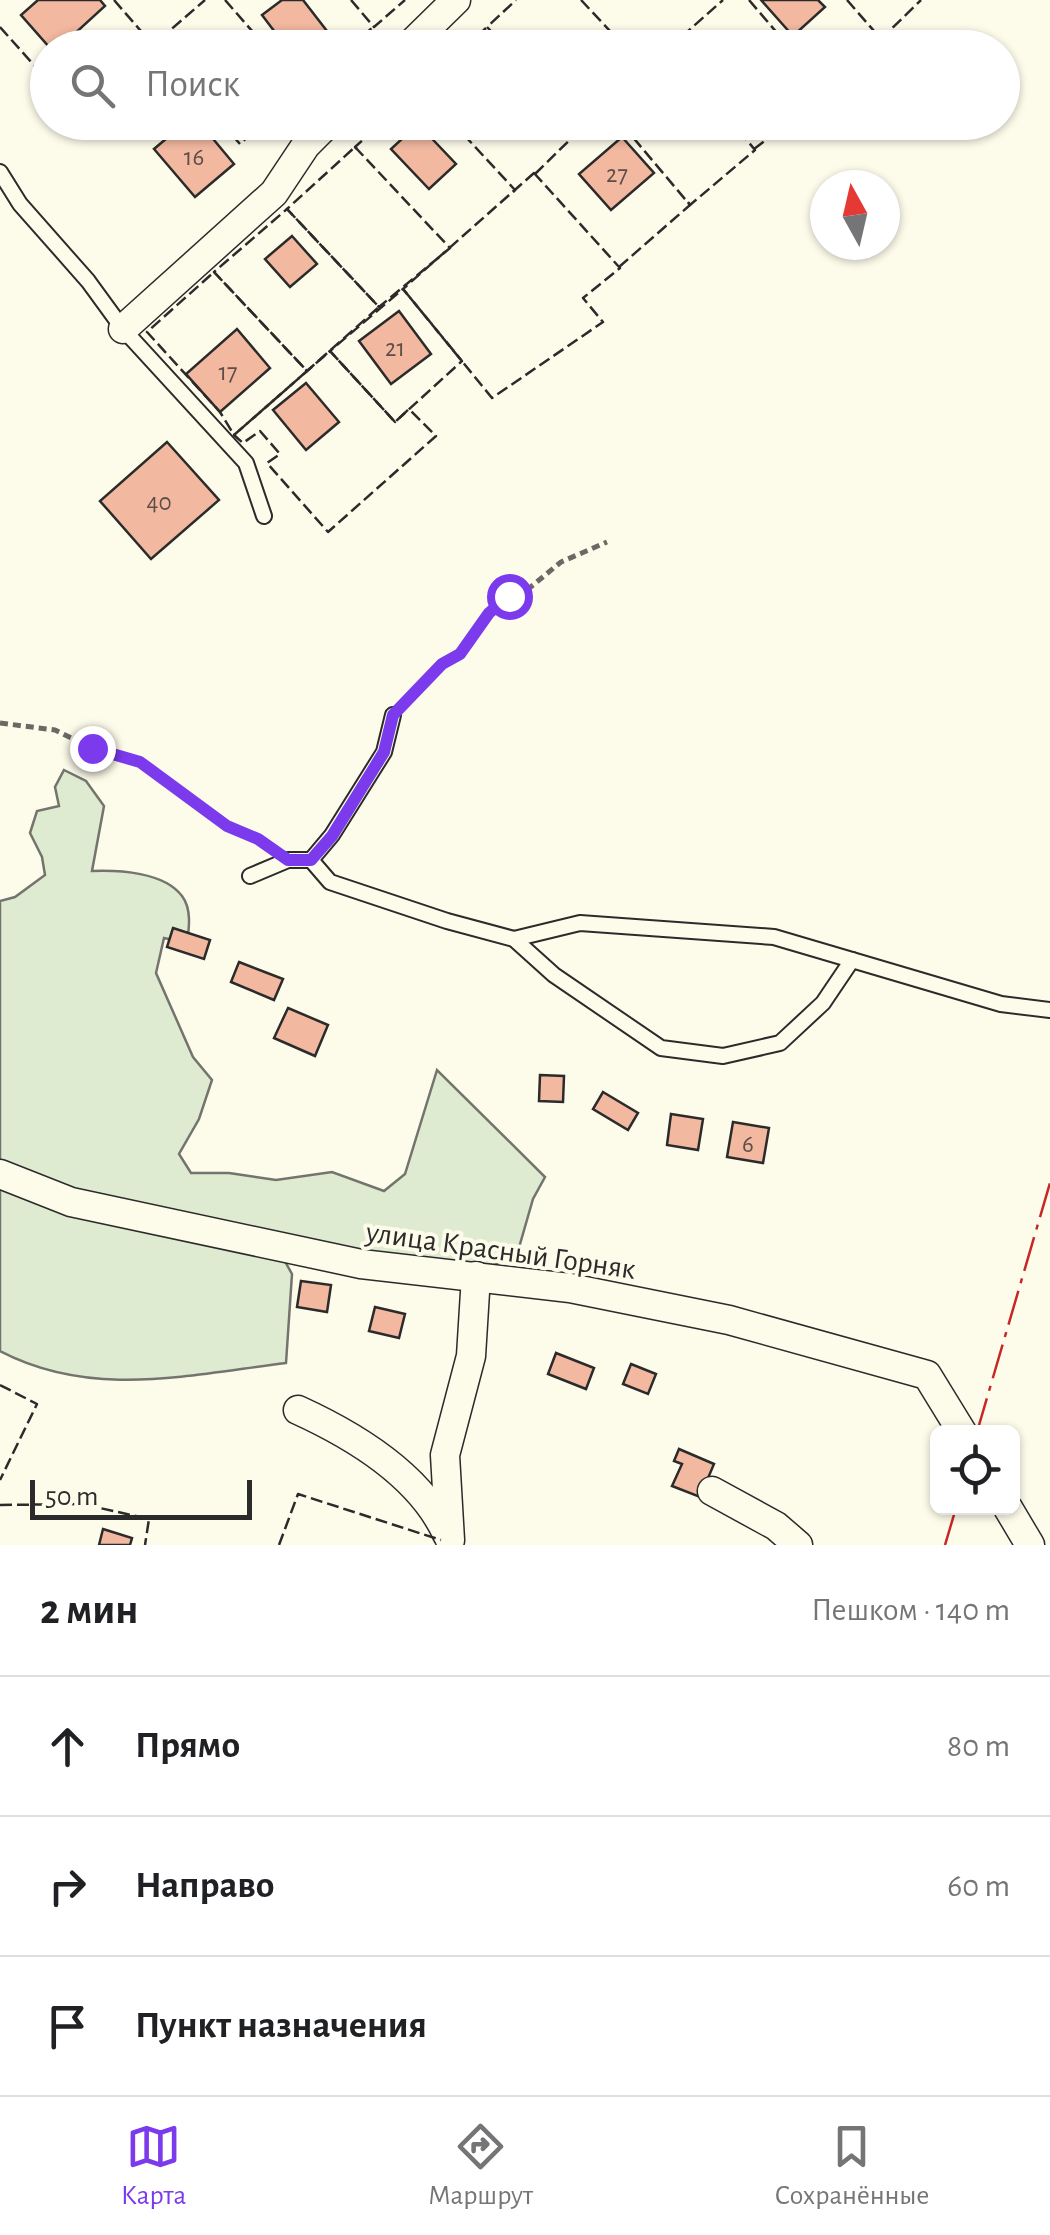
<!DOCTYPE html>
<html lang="ru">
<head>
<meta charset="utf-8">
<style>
	body { margin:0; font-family:"Alegreya Sans",sans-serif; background:#f2f2f2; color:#202124 }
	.controls { position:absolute; right:30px; bottom:30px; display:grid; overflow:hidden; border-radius:15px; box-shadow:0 2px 8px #0004 }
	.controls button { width:90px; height:90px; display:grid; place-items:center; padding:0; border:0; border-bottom:2px solid #e0e0e0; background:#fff; color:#202124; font:50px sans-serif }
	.compass { position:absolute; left:810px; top:170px; width:90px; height:90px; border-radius:50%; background:#fff; box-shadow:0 2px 8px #0004; rotate:352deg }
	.scale { position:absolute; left:30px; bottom:25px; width:222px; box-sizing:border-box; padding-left:10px; border:5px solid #2b2b2b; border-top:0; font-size:28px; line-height:35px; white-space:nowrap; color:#2b2b2b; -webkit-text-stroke:8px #fdfbea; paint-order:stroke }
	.stop { position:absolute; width:30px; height:30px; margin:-22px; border:8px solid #7c3aed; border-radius:50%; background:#fff }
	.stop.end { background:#7c3aed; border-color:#fff; box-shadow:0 2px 10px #0008 }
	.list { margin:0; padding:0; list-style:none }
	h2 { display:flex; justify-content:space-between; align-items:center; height:130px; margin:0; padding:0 40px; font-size:42px }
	h2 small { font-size:32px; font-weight:400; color:#757577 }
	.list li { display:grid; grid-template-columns:65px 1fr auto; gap:30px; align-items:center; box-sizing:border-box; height:140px; padding:0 40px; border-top:2px solid #e0e0e0 }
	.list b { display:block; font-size:38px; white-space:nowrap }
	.list em { font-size:32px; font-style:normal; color:#757577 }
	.icon { flex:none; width:55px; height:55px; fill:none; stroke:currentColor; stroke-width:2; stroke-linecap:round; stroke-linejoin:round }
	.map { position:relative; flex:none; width:1050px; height:1545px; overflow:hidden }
	.search { position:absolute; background:#fff; box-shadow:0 2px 8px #0004; left:30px; right:30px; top:30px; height:110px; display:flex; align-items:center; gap:25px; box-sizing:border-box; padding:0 35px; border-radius:55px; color:#757577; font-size:38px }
	.sheet { height:550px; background:#fff }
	nav { display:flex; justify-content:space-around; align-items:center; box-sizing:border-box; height:140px; border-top:2px solid #e0e0e0; background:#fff; font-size:28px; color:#757577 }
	nav a { display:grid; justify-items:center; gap:5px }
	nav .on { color:#7c3aed }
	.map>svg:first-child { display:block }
</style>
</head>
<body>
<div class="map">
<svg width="1050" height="1545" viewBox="0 0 1050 1545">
	<rect width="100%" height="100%" fill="#fdfbea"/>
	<path fill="#deebd1" stroke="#74746e" stroke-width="2.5" d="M64,770l22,11 18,25 -12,65c27,-1 72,1 90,25 10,13 7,33 5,47l-23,-5 -8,35 37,84 19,23 -13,39 -20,35 12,19h38l47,7 56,-8 52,19 21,-17 32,-104 108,107 -12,22 -17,59 -25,7 -214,-18 15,27 -6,89c-98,12 -194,36 -286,-12v-450l15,-4 30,-22 -3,-18 -12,-24 7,-22 22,-5 -4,-19z"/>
	<g fill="#f2b8a0" stroke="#2b2b2b" stroke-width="2.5">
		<polygon points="38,0 100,0 105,6 59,48 50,48 21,15"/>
		<polygon points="282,0 303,0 327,31 305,48 287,48 262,15"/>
		<polygon points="761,0 818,0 825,7 793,36"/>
		<polygon points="186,122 199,122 234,164 195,197 154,149"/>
		<polygon points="479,122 507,122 491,136"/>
		<polygon points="418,124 456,164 429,189 391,149"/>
		<polygon points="622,137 654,173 611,210 579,174"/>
		<polygon points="292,236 317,264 290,287 265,259"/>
		<polygon points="399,311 431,354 391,384 359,341"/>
		<polygon points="237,329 270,368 220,412 186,374"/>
		<polygon points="306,383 339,422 306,450 273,410"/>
		<polygon points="167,442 219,500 151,559 100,501"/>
		<polygon points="173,928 210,940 204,959 167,947"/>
		<polygon points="239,962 283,979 274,1000 231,982"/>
		<polygon points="288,1008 328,1025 315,1056 274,1038"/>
		<polygon points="540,1075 564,1076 563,1102 539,1101"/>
		<polygon points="603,1092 638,1113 628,1130 593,1109"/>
		<polygon points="671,1114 703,1119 698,1150 667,1145"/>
		<polygon points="733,1122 769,1128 763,1163 727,1157"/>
		<polygon points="301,1281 331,1285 327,1312 297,1307"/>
		<polygon points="375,1307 405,1314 399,1338 369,1331"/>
		<polygon points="556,1353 594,1368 586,1389 548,1374"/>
		<polygon points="631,1364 656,1374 648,1394 623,1384"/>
		<polygon points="679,1449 714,1464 700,1497 672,1486 682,1464 674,1461"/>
		<polygon points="103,1529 132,1538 130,1545 99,1545"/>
	</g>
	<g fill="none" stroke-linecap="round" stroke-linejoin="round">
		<defs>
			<g id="lane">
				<polyline points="0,172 20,204 88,281 123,329 246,463 264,516"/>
				<polyline points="311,860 332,835 384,752 393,715"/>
				<polyline points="250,876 288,860 311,860 330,882 447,921 514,939 554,975 661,1048 723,1056 780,1043 823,1003 852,960 1001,1004 1050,1010"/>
				<polyline points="514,939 580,923 774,937 852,960"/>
			</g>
			<g id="street">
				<polyline points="407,48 456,0"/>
				<polyline points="123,329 274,193 306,145 329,122"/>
				<polyline points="0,1174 71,1202 361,1264 570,1288 729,1320 927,1375 962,1432"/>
				<path d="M298,1410c57,26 122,65 149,124"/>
				<polyline points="712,1491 776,1526 798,1545"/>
				<polyline points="1008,1508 1030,1545"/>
				<polyline points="450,1540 445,1455 471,1356 476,1276"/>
			</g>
		</defs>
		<use href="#lane" stroke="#2b2b2b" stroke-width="18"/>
		<use href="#street" stroke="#2b2b2b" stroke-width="31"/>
		<g stroke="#6a6964" stroke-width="5" stroke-dasharray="8 5" stroke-linecap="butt">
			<polyline points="405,702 442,664 460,654 489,613 509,596 527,590 561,562 607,542"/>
			<polyline points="0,723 55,730 92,748 140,762 227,826 269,847"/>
		</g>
		<use href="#lane" stroke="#fdfbea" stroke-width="14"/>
		<use href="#street" stroke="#fdfbea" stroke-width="28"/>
		<g stroke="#2b2b2b" stroke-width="2.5" stroke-dasharray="12 5" stroke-linecap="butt">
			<polyline points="114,0 153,45 205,0"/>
			<polyline points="225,0 267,48"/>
			<polyline points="351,0 374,27 405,0"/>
			<polyline points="581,0 626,48"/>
			<polyline points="749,0 790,48"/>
			<polyline points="847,0 881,39 921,0"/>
			<polyline points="0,27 48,81"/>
			<polyline points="350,48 374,26"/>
			<polyline points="465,48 487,27 490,29"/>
			<polyline points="507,48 487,27 516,0"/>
			<polyline points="669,48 723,0"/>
			<polyline points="221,122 240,144 264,122"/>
			<polyline points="452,122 515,190 513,192"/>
			<polygon points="355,147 450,248 379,307 287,209"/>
			<polyline points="357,149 355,147 383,122"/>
			<polyline points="754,149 790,122"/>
			<polygon points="534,173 620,268 583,298 603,322 492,398 403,289"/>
			<polyline points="535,174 588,122"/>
			<polyline points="688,202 690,205 755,150 732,122"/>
			<polygon points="287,209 379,307 307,371 214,272"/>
			<polyline points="619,267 690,205 620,122"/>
			<polygon points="214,272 307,371 234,435 220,412 147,332"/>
			<polygon points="403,289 462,361 395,422 330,351"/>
			<polygon points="330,351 395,422 409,409 436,436 328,532 267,463 280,454 260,431 243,443 234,435"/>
			<polyline points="0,1385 37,1404 0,1480"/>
			<polyline points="0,1505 82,1504 149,1519 145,1545"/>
			<polyline points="279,1545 298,1494 441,1540"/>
		</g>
		<g stroke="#c62828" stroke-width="2.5" stroke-dasharray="35 8 5 8" stroke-linecap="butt">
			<polyline points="977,1432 1050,1183"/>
			<polyline points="945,1545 956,1508"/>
		</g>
	</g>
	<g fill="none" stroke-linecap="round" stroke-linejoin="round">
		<polyline stroke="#7c3aed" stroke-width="12" points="92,748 140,762 227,826 258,839 288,860 311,860 332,836 384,752 393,715 442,664 460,654 489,613 509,596"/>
	</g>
	<g text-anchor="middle" stroke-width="8" stroke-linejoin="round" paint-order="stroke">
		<g font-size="25" fill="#5d4e48">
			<text x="194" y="165">16</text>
			<text x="617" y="182">27</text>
			<text x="395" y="356">21</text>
			<text x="228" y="380">17</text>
			<text x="159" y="510">40</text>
			<text x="748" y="1152">6</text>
		</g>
		<g font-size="30" fill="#2b2b2b" stroke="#fdfbea">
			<text transform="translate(501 1250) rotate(8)" y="10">улица Красный Горняк</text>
		</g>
	</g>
</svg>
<div class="controls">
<button><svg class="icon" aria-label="locate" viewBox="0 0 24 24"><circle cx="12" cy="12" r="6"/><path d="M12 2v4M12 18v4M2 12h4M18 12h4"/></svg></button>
</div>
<svg class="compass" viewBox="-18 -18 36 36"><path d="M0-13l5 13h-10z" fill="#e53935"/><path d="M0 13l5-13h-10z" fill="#757577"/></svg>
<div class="scale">50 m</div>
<div class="stop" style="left:509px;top:596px"></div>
<div class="stop end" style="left:92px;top:748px"></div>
<div class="search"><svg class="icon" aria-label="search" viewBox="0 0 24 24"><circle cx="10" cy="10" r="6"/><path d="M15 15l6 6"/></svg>Поиск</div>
</div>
<section class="sheet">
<h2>2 мин<small>Пешком · 140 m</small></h2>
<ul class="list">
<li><svg class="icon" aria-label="ahead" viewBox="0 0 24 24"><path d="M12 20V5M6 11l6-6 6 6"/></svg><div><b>Прямо</b></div><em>80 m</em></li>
<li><svg class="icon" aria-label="right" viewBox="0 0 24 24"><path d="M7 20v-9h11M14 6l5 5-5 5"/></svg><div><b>Направо</b></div><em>60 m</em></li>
<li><svg class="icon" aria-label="arrive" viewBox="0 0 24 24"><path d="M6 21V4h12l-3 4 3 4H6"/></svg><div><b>Пункт назначения</b></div></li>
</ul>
</section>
<nav>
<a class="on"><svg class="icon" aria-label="map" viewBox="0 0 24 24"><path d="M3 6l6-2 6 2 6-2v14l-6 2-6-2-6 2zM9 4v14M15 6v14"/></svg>Карта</a>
<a><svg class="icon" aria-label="directions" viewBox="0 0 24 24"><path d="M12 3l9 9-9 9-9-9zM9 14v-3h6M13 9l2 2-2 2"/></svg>Маршрут</a>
<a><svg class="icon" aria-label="saved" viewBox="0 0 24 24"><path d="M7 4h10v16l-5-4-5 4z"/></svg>Сохранённые</a>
</nav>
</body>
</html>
